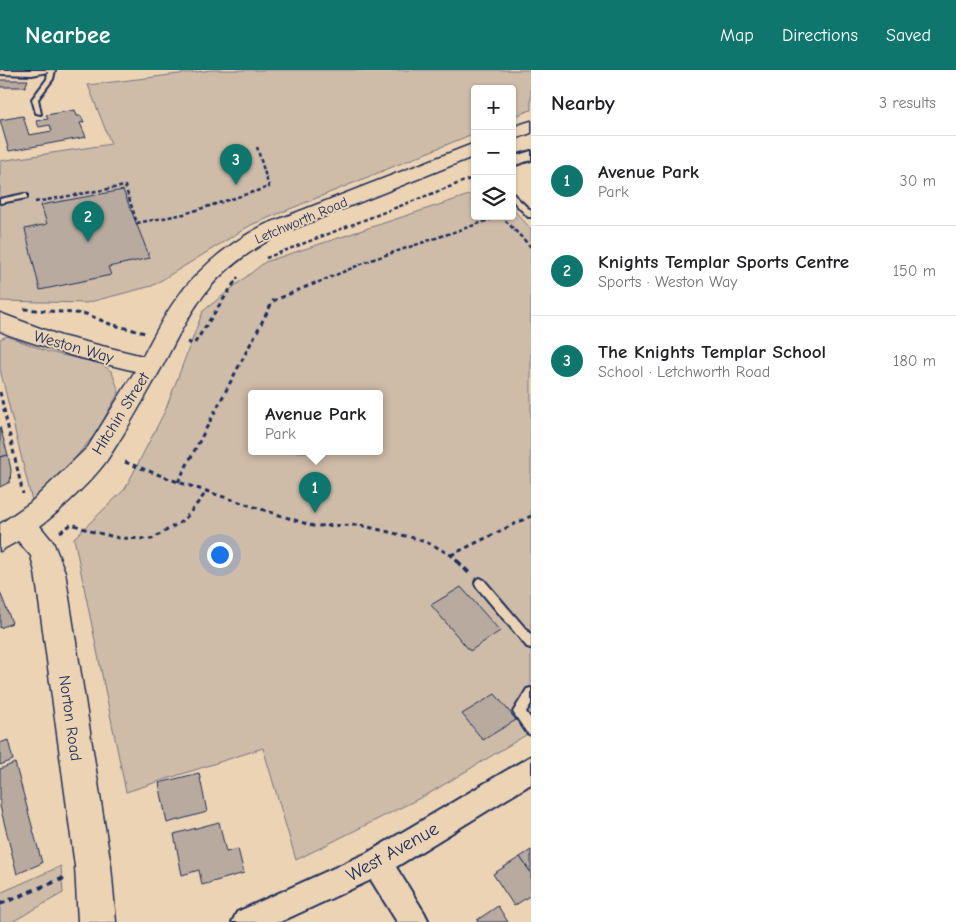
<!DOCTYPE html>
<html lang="en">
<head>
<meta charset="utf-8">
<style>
	body { margin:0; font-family:"Comic Neue",sans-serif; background:#f2f2f2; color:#202124 }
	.controls { position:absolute; right:15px; top:15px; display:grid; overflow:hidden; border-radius:5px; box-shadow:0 1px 4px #0004 }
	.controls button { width:45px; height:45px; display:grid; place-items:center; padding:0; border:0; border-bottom:1px solid #e0e0e0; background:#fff; color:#202124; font:25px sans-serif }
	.you { position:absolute; left:219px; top:484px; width:18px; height:18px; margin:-12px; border:4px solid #fff; border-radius:50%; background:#1a73e8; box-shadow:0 0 0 8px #1a73e833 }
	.badge { display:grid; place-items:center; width:32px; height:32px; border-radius:50%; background:#0f766e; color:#fff; font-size:16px; font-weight:700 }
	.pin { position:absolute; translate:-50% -41px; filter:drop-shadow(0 1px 2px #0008) }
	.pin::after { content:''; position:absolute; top:26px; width:18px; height:15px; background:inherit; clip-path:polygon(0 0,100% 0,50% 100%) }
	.popup { position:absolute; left:248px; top:320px; width:135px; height:65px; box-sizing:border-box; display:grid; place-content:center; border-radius:5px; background:#fff; filter:drop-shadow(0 1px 4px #0005); font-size:16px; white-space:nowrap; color:#757577 }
	.popup b { font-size:19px; color:#202124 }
	.popup::after { content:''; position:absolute; left:50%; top:100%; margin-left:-10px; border:10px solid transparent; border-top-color:#fff }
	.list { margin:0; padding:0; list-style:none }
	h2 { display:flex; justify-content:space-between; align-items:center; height:65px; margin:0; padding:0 20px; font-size:21px }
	h2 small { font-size:16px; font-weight:400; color:#757577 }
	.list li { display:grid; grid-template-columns:32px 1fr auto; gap:15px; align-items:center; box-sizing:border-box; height:90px; padding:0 20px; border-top:1px solid #e0e0e0 }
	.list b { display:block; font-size:19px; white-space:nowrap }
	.list p { margin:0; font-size:16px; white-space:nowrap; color:#757577 }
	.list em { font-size:16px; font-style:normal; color:#757577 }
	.icon { flex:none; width:28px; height:28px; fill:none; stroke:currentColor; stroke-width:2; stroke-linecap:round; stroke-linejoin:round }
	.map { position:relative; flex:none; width:531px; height:852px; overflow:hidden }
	header { display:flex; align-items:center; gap:30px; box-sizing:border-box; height:70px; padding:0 25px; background:#0f766e; color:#fff }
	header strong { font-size:24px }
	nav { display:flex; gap:28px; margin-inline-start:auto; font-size:18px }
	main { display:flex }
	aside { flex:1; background:#fff }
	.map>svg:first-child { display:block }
</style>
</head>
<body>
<header>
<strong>Nearbee</strong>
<nav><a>Map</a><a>Directions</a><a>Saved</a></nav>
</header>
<main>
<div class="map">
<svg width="531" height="852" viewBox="0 0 531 852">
	<rect width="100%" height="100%" fill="#ecd3b4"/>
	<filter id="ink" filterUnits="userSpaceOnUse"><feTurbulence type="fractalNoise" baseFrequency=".02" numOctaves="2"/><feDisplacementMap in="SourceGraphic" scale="10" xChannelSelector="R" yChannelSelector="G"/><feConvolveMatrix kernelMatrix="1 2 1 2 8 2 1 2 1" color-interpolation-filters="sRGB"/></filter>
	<g filter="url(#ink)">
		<g fill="#cebba8" stroke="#747583" fill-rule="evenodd">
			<polygon points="212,0 531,0 531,40 512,47 512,19 475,19 475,63 251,155 152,216 86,233 0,231 0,91 111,74 88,15"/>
			<path d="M475,123v23h37v-8l19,21v503l-101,61 -134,67 -33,-112 -137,44 -52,-254 51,-49 40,-78 38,-100 62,-49zM251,324h128v58h-128z"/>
			<polygon points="7,266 49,282 102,294 112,302 119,322 96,363 60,406 32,431 0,299 0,269"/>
			<polygon points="61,796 63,823 12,852 0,852 0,823"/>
		</g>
		<g fill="#b8aa9f" stroke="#1b2f5e">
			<polygon points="0,10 28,10 25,17 0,17"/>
			<polygon points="75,40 77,46 81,46 84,52 80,53 86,67 9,81 0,50 23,46 29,65 52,61 50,55 39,57 36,51 48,49 46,45"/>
			<polygon points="123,120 150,188 108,197 111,205 40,220 25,159 47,154 41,135"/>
			<polygon points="0,357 8,385 0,387"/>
			<polygon points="8,385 11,400 10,412 0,417 0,387"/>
			<polygon points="461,517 500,561 470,581 431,535"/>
			<polygon points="0,522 12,553 0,558"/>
			<polygon points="495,624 516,650 483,670 462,644"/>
			<polygon points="8,670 13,690 0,695 0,673"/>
			<polygon points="15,693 42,793 17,804 0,736 0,699"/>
			<polygon points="199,703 207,742 167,753 159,713"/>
			<polygon points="219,752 226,782 238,779 244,803 202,815 199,800 182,805 174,764"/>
			<polygon points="531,780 531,803 520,787"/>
			<polygon points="520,787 531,803 531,825 514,836 493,804"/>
			<polygon points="498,836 508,852 478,852 477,850"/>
		</g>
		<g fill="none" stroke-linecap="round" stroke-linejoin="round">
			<defs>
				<g id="lane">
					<polygon points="0,0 55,0 53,9 38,29 41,44 36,43 32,29 47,9 48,2 32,5 0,4"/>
					<polygon points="512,123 531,141 531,147 528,147 512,130"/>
					<polygon points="24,124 27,124 27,128 0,133 0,129"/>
					<polygon points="480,508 484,510 531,565 531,578 527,577 476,516 475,513 476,510"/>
					<polygon points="531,618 531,634 526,642 531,649 531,665 527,663 513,642 527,619"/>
				</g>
				<g id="street">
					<polygon points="531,81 531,90 512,96 512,87"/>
					<polygon points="531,686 531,714 396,797 424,842 429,852 397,852 371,810 280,852 232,852 237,842 367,783"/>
				</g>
				<g id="secondary">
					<polygon points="531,51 531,63 512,70 512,57"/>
					<path d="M475,73v13l-197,79c-25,14 -49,30 -68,52 -20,24 -33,51 -47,78 -18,32 -36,65 -56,95 -13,19 -49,53 -67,66l13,16 12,30 46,294 5,56h-38l-3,-56 -40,-294 -4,-16 -13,-15 -18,10v-27l30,-21 58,-56 47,-76 -62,-15 -64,-21 -9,-4v-18l61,23 82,20c10,-18 19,-37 31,-54 23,-33 54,-58 90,-77z"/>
				</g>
			</defs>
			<use href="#lane" stroke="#1b2f5e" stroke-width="4"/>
			<use href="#street" stroke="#1b2f5e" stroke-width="4"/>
			<use href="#secondary" stroke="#1b2f5e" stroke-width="3"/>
			<g stroke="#1b2f5e" stroke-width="2.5" stroke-dasharray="4 2.5" stroke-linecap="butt">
				<polyline points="35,132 125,116 137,153 184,144 269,117 257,77"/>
				<polyline points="266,188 475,107"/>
				<polyline points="233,215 238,207"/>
				<polyline points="312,215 371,190 501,146 531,177"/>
			</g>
			<g stroke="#1b2f5e" stroke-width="3" stroke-dasharray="4.5 4" stroke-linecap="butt">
				<polyline points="24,239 86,244 110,254 145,263"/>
				<polyline points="187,272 194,274 234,213"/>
				<polyline points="0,322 23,424"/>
				<polyline points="125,392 178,412 313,456 360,455 414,468 433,475 451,485 458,492"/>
				<polyline points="178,412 273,231 315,213"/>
				<polyline points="60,462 72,454 90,461 119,468 152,469 184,450 208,420"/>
				<polyline points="451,485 531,446"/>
			</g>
			<g stroke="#1b2f5e" stroke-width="4" stroke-dasharray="6 4.5" stroke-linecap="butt">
				<polyline points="457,491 470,504"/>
				<polyline points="0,834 64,808"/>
			</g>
			<use href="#lane" fill="#ecd3b4" fill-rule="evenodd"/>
			<use href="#street" fill="#ecd3b4" fill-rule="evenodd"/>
			<use href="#secondary" fill="#ecd3b4" fill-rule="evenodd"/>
		</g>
	</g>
	<g text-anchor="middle" stroke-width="4" stroke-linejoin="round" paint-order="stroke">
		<g font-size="14" fill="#1b2f5e" stroke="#ecd3b4">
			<text transform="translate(301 150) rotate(-23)" y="5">Letchworth Road</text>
		</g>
		<g font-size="16" fill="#1b2f5e" stroke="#ecd3b4">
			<text transform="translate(74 276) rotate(16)" y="6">Weston Way</text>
			<text transform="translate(120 343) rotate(-58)" y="6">Hitchin Street</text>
			<text transform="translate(71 648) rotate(82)" y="6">Norton Road</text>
		</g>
		<g font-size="19" fill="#1b2f5e" stroke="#ecd3b4">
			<text transform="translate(392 781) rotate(-29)" y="7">West Avenue</text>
		</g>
	</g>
</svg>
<div class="controls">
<button>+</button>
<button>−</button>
<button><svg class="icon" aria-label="layers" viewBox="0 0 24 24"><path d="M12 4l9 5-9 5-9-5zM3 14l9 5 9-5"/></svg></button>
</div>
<div class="you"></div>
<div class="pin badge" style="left:315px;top:443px">1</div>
<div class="popup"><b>Avenue Park</b>Park</div>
<div class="pin badge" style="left:88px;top:172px">2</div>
<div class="pin badge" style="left:236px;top:115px">3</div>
</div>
<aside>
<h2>Nearby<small>3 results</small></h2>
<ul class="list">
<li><span class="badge">1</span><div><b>Avenue Park</b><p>Park</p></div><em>30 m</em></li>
<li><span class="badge">2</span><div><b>Knights Templar Sports Centre</b><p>Sports · Weston Way</p></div><em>150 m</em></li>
<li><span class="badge">3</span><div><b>The Knights Templar School</b><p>School · Letchworth Road</p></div><em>180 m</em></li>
</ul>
</aside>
</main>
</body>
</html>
